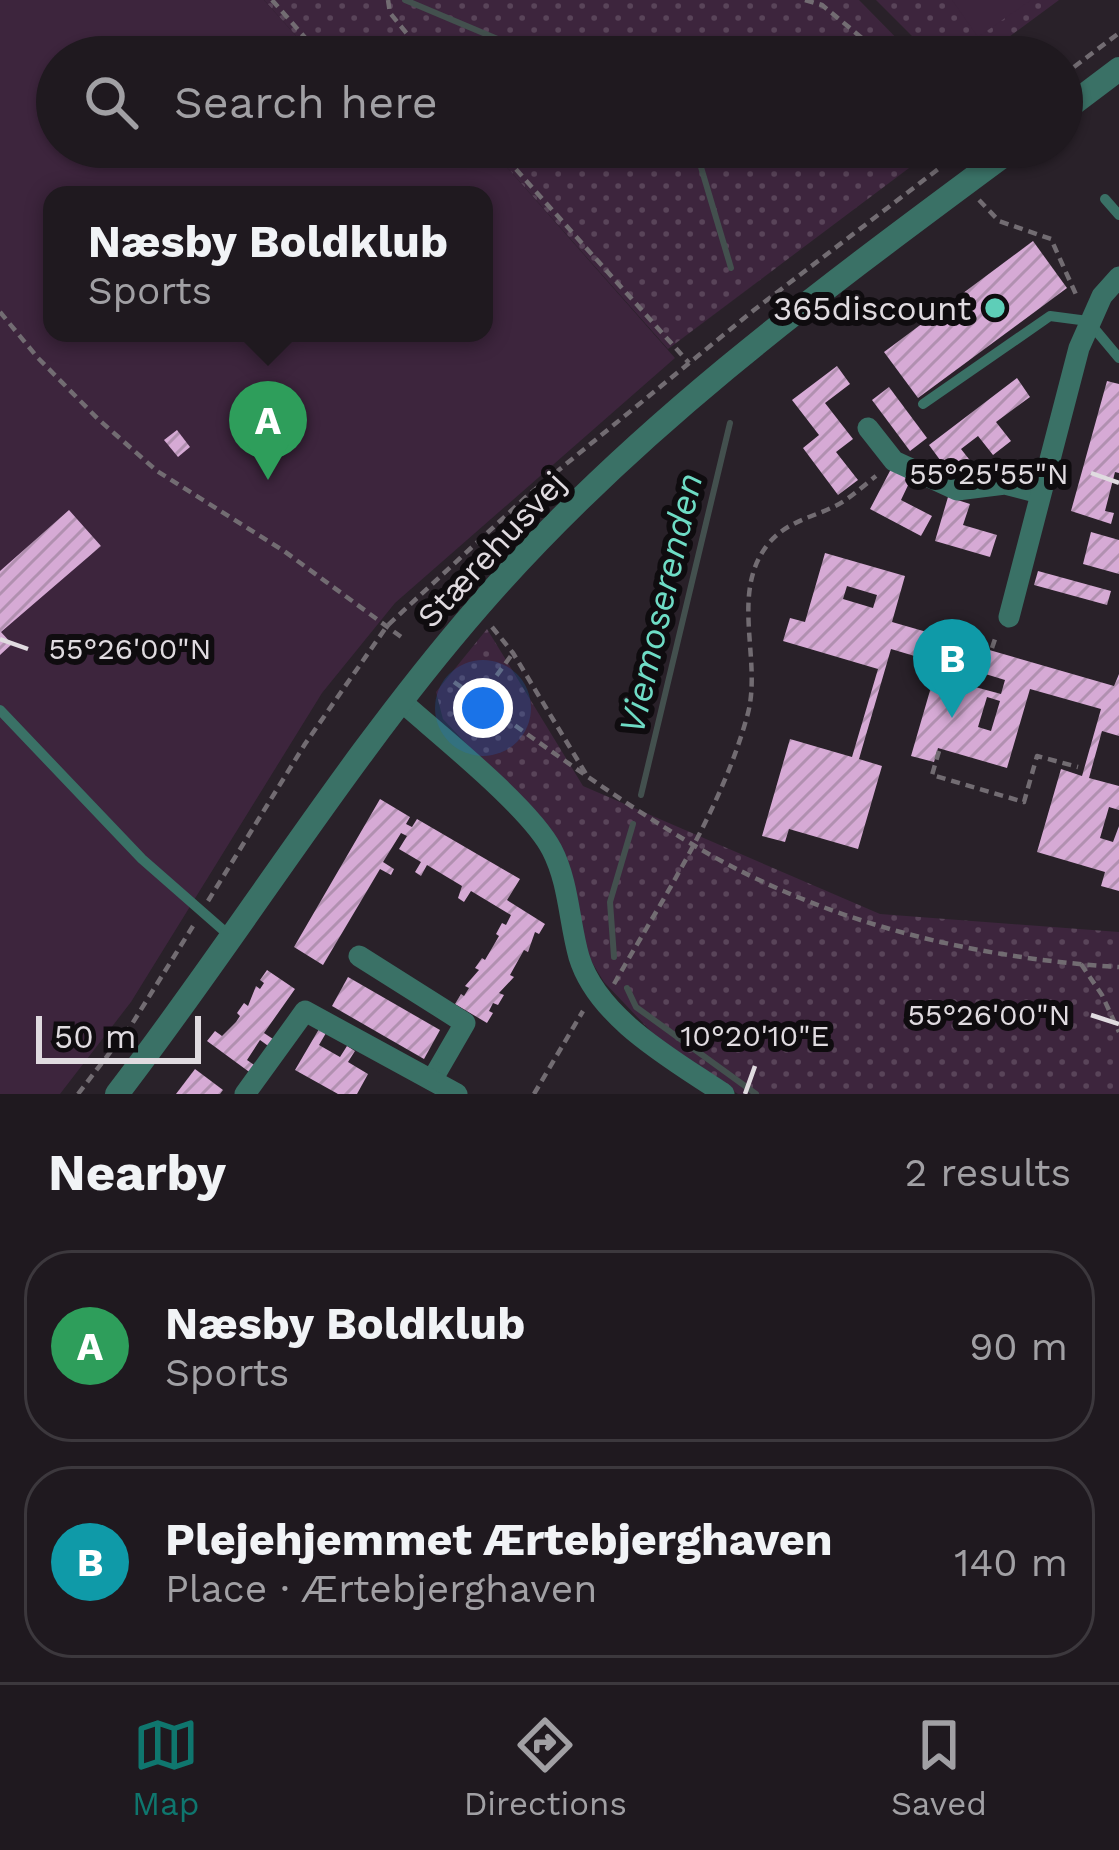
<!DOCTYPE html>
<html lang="en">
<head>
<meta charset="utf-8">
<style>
	body { margin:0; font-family:"Work Sans",sans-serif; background:#272228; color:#f1f3f6 }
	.scale { position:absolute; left:36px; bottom:30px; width:165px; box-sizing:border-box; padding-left:12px; border:6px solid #e0dbe0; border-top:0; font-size:33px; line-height:42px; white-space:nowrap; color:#e0dbe0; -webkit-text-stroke:9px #0f0c0f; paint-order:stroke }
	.you { position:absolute; left:483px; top:708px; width:42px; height:42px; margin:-30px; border:9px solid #fff; border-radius:50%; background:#1a73e8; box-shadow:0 0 0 18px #1a73e833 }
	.badge { display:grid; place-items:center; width:78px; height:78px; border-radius:50%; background:#0f766e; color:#fff; font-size:39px; font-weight:700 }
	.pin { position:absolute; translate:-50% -99px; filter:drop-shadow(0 3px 6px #0008) }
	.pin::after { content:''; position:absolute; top:63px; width:42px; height:36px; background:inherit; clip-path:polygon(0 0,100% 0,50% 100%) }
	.popup { position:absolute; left:43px; top:186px; width:450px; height:156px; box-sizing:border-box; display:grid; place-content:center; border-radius:24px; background:#1f191f; filter:drop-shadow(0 3px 9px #0005); font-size:39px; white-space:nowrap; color:#a1a0a4 }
	.popup b { font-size:45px; color:#f1f3f6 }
	.popup::after { content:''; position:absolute; left:50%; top:100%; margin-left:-24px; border:24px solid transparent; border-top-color:#1f191f }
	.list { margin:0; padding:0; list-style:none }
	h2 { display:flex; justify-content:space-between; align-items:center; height:156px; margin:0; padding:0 48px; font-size:51px }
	h2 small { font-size:39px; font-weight:400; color:#a1a0a4 }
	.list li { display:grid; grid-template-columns:78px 1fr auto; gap:36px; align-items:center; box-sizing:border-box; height:192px; margin:0 24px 24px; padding:0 24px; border:3px solid #3c383d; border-radius:48px }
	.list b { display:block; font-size:45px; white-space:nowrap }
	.list p { margin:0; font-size:39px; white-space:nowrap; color:#a1a0a4 }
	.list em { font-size:39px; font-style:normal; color:#a1a0a4 }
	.icon { flex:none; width:66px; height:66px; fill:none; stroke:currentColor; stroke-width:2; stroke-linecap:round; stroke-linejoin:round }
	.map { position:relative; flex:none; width:1119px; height:1094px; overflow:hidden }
	.search { position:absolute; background:#1f191f; box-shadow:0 3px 9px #0004; left:36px; right:36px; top:36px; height:132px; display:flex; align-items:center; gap:30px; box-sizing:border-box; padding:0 42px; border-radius:66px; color:#a1a0a4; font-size:45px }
	.sheet { height:588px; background:#1f191f }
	nav { display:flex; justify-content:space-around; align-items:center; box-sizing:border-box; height:168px; border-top:3px solid #3c383d; background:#1f191f; font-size:33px; color:#a1a0a4 }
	nav a { display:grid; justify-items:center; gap:6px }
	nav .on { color:#0f766e }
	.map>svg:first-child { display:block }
</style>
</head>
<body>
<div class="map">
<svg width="1119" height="1094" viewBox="0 0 1119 1094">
	<defs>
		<pattern id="grass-dots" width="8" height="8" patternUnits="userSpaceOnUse" patternTransform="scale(3)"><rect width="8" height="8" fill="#3d253d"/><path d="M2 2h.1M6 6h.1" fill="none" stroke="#594459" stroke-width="1.8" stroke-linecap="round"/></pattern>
		<pattern id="building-hatch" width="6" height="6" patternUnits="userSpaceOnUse" patternTransform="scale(3)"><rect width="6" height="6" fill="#d6aad5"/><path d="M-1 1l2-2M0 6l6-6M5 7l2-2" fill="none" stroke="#b190b0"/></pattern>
	</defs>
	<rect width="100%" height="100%" fill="#292129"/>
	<g fill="url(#grass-dots)">
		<polygon points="264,0 859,0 915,57 315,57"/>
		<polygon points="876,0 1059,0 982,57 933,57"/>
		<polygon points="489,147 937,147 668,349"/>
		<polygon points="487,629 583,786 880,914 1119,932 1119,1094 738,1094 663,1044 604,982 587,954 533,814 443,719 436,692"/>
	</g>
	<g fill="#3d253d" fill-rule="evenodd">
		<path d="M0,0h264l51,57h-258v90h432l186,211 -280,245 -73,90 -191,309 -71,92h-60zM52,195h432v138h-432z"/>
		<polygon points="952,0 1031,0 978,37"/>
	</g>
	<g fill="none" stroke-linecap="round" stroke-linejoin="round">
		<g stroke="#43504e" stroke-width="6">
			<polyline points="405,0 540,57"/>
			<polyline points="695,147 731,268"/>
			<polyline points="641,795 730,423"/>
			<polyline points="614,957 610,902 633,824"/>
			<polyline points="627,988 636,1007 756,1094"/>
		</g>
	</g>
	<g fill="url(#building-hatch)" fill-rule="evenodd">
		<polygon points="1033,241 1067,288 918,398 884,352"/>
		<polygon points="837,366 850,384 825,403 853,439 836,452 858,480 838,495 803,448 819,435 792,400"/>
		<polygon points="1017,378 1030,397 996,422 1011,441 993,455 978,436 961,449 976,468 957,483 929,445"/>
		<polygon points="1107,381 1119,384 1119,473 1115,472 1105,511 1114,513 1111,524 1071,511"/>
		<polygon points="889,387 927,438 910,451 872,400"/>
		<polygon points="177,430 190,447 178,457 164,440"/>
		<polygon points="891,469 911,479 901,500 932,516 921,536 870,509"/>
		<polygon points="948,497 970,504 963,525 997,535 990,557 935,541"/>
		<polygon points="69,510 101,546 1,632 12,644 0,655 0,571"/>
		<polygon points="1091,532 1119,540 1119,574 1083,564"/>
		<path d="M825,553l80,23 -13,46 222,64 5,-12v62l-17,-5 -13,47 30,8v24l-10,-3 -9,31 13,4 6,-16v65l-18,-5 4,-14 -68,-20 24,-83 21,7 19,-67 -71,-20 -23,79 -69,-20 -4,14 -23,-6 27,-93 -47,-14 -32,110 23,7 -24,83 -69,-20 -4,13 -23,-6 28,-97 62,18 26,-88 -95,-28 7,-23 15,4zM847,586l30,9 -4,13 -30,-9zM969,669l36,11 -4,14 -37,-10zM987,697l13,4 -9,30 -13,-4z"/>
		<polygon points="1038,571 1111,591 1107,605 1034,585"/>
		<polygon points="380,799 410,817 406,824 412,827 417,819 520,879 507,900 545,924 539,934 535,932 528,952 524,950 510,975 514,977 499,993 504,995 498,1005 493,1003 489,1011 493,1013 487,1023 455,1004 461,994 464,996 469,988 465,986 479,970 475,968 482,958 485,960 499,936 496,934 502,923 506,925 511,915 471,891 464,902 458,898 462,886 427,865 421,876 415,872 421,862 399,849 407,836 401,833 383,862 394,869 391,875 380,869 323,965 294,947"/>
		<polygon points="267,970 295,989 264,1033 276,1041 271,1048 260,1040 247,1060 257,1067 252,1074 207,1041 215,1031 222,1036 236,1022 240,1016 237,1013 244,1003 248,1006 256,986 260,989 264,983 260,980"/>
		<polygon points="348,977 440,1030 424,1059 332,1006"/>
		<polygon points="319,1029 326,1033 319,1045 340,1057 347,1046 355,1051 348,1062 368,1074 357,1094 338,1094 295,1070"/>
		<polygon points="195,1069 223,1090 220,1094 176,1094"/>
	</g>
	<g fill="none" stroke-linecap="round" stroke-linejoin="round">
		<g stroke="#726c72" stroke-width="4.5" stroke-dasharray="9 6" stroke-linecap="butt">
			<polyline points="272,0 322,57"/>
			<polyline points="388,0 390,13 426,57"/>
			<polyline points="805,0 822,5 885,57"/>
			<polyline points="1062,76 1119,33"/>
			<polyline points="496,147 689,363"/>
			<polyline points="979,200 999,221 1051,239 1078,299"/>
			<polyline points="0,312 38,358 98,419 157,471 284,551 404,639"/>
			<polyline points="492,627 513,653 586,774"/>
			<polyline points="992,648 996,636"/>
			<path d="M454,682c78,55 154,112 236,161 129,78 279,115 429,124"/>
			<polyline points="479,700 513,653"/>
			<polyline points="939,751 932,775 1024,802 1037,756 1078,767"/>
			<polyline points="208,901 305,744 387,626 527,496 754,310 967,147"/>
			<polyline points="1081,964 1102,995 1119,1032"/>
			<path d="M614,984c49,-86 108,-174 134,-271 14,-54 -19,-122 21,-170 22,-26 52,-26 78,-44 10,-7 20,-16 29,-23"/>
			<polyline points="78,1094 132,1024 193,926"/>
			<polyline points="534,1094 583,1011"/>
		</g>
		<g stroke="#3a7166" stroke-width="10">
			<polyline points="1105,199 1119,215"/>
			<polyline points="923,404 1050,316 1088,321 1119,358"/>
			<polyline points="0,710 142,859 231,937"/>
		</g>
		<g stroke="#3a7166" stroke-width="21">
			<polyline points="868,428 894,461 957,490 1005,484 1040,493"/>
			<polyline points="1009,617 1079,348 1102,296 1119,277"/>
			<path d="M401,701c38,34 130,107 151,149 17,33 17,72 27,107 19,62 95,103 145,137"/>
			<polyline points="359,956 465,1023 432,1080"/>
			<polyline points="245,1094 305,1011 457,1094"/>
		</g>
		<g stroke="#3a7166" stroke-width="24">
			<polyline points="1062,112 1119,69"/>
			<path d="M117,1094c123,-160 229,-335 362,-488 154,-178 347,-319 536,-459"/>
		</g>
	</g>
	<path fill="none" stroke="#e0dbe0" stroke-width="4.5" d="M1091,473l28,10M0,639l28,10M1091,1015l28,9M745,1094l10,-28"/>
	<circle fill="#5eceb8" stroke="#0f0c0f" stroke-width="4.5" cx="995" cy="308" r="12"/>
	<g text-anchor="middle" stroke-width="12" stroke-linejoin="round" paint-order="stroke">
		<g font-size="33" fill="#e0dbe0" stroke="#0f0c0f" text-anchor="end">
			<text x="971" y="320">365discount</text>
		</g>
		<g font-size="33" fill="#e0dbe0" stroke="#0f0c0f">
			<text transform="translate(491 549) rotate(-47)" y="12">Stærehusvej</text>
		</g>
		<g font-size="36" font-style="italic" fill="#6edcc5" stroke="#0f0c0f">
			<text transform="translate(660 603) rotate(-77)" y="13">Viemoserenden</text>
		</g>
	</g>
	<g font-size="30" text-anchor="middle" fill="#e0dbe0" stroke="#0f0c0f" stroke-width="12" stroke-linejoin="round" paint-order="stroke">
		<text x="989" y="484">55°25'55"N</text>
		<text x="130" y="659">55°26'00"N</text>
		<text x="989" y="1025">55°26'00"N</text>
		<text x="755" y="1046">10°20'10"E</text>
	</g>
</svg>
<div class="scale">50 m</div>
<div class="you"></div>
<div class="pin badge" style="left:268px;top:480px;background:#2e9e5b">A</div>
<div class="popup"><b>Næsby Boldklub</b>Sports</div>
<div class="pin badge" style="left:952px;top:718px;background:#0f9aa8">B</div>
<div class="search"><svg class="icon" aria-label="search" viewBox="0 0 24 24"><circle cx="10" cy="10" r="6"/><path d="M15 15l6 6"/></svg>Search here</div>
</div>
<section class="sheet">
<h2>Nearby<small>2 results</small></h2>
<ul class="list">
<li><span class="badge" style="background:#2e9e5b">A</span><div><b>Næsby Boldklub</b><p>Sports</p></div><em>90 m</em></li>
<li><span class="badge" style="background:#0f9aa8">B</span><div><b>Plejehjemmet Ærtebjerghaven</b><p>Place · Ærtebjerghaven</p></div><em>140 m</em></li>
</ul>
</section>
<nav>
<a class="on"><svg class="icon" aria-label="map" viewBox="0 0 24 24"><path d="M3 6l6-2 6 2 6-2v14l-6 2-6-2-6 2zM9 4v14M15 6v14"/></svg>Map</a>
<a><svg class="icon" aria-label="directions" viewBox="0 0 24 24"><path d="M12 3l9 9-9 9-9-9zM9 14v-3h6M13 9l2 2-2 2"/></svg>Directions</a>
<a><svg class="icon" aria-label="saved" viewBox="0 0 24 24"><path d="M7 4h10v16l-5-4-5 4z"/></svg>Saved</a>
</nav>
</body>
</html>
